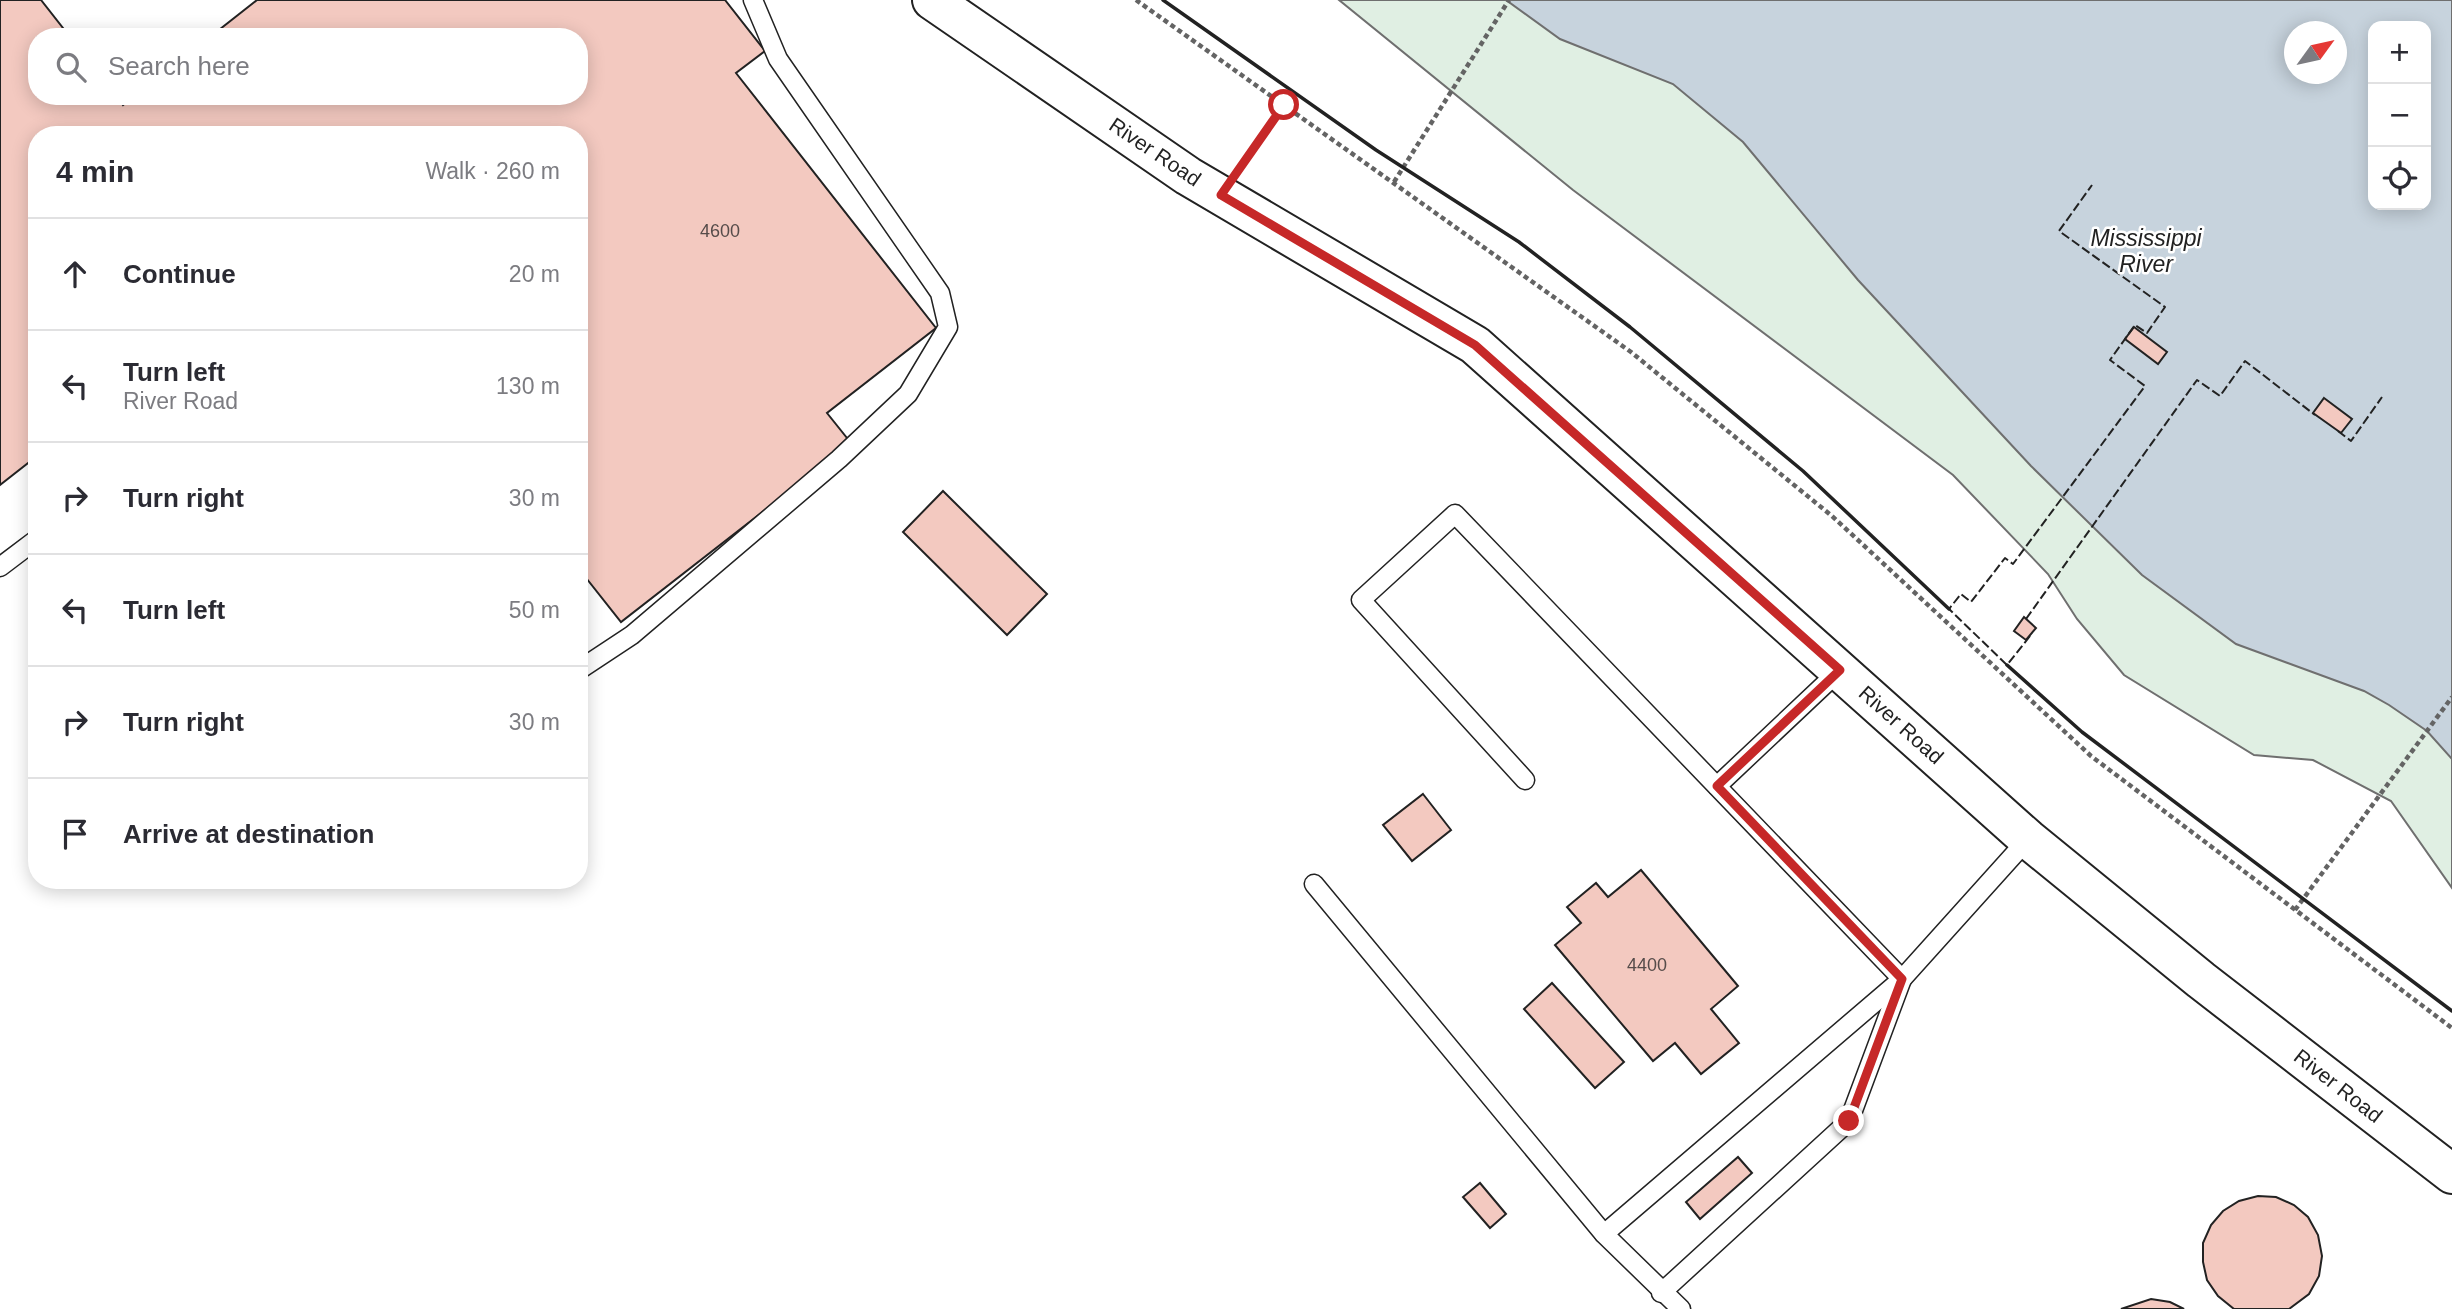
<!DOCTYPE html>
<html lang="en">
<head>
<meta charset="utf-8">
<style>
	body { margin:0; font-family:Arial,sans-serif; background:#f2f2f3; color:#2b2b33 }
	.controls { position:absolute; right:21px; top:21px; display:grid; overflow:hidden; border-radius:14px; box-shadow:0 4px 18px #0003 }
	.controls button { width:63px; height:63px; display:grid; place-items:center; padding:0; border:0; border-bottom:2px solid #e1e1e2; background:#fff; color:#2b2b33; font:35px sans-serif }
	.compass { position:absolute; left:2284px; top:21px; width:63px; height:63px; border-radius:50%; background:#fff; box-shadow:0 4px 18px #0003; rotate:57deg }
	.stop { position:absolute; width:21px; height:21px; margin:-16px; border:5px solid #c62828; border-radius:50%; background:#fff }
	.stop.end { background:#c62828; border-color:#fff; box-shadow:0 2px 7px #0008 }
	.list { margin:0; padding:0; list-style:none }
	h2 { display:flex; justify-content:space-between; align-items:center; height:91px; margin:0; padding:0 28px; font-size:30px }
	h2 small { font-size:23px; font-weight:400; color:#7c7c81 }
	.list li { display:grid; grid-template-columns:46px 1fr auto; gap:21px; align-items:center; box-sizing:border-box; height:112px; padding:0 28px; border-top:2px solid #e1e1e2 }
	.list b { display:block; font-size:26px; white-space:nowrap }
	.list p { margin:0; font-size:23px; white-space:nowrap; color:#7c7c81 }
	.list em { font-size:23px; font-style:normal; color:#7c7c81 }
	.icon { flex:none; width:38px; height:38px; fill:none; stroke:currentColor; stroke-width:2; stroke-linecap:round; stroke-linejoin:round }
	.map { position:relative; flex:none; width:2452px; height:1309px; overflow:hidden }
	.search { position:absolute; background:#fff; box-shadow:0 4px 18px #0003; left:28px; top:28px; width:560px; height:77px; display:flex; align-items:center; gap:18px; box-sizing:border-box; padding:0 24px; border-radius:28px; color:#7c7c81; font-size:26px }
	.panel { position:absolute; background:#fff; box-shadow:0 4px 18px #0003; left:28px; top:126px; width:560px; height:763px; border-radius:28px }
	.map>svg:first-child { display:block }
</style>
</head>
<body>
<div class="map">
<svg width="2452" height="1309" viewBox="0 0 2452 1309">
	<rect width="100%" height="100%" fill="#fff"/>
	<polygon fill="#e0efe3" stroke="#6f6f6f" stroke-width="2" points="1339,0 1578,0 2452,709 2452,888 2391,801 2313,760 2254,755 2124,675 2077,619 2048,574 1953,475 1573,190"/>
	<path fill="#c7d3dd" stroke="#6f6f6f" stroke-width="2" fill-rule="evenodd" d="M1506,0h946v759l-25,-28 -38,-26 -25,-14 -128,-47 -94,-69 -111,-109 -173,-186 -115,-138 -70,-58 -113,-45zM2373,26h53v179h-53zM2294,32h42v42h-42z"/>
	<g fill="#f3c9c0" stroke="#222" stroke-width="2">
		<polygon points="0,0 41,0 70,37 37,37 37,96 116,96 123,105 134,96 579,96 579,37 210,37 257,0 725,0 765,51 736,73 936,328 827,413 851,443 621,622 579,569 579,135 37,135 37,456 0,485"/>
		<polygon points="2134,327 2167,352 2158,364 2125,339"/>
		<polygon points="2324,398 2352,419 2341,433 2313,413"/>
		<polygon points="943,491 1047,594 1007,635 903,532"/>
		<polygon points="2024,617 2036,628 2026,640 2014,631"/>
		<polygon points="1423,794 1451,830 1412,861 1383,825"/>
		<polygon points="1641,870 1738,986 1711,1009 1739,1043 1701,1074 1675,1043 1653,1061 1555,945 1581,923 1567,907 1596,883 1608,897"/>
		<polygon points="1552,983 1624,1062 1595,1088 1524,1009"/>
		<polygon points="1738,1157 1752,1173 1700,1219 1686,1202"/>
		<polygon points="1480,1183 1506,1214 1490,1228 1463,1197"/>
		<polygon points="2258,1196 2276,1197 2294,1205 2308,1217 2318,1235 2322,1256 2319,1276 2309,1294 2289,1309 2234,1309 2218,1296 2207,1280 2203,1262 2203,1243 2211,1225 2223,1211 2239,1201"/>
		<polygon points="2151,1299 2170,1302 2184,1309 2121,1309"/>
	</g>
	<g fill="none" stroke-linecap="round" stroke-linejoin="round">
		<defs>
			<g id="lane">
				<polyline points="0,567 37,539"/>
				<polyline points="579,670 632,635 839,459 908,394 948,327 940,293 778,59 753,0"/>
				<polyline points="1525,780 1361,600 1455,514 1902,979 1849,1121 1661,1293"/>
				<polyline points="1717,786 1840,670"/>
				<polyline points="1314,884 1604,1234 1681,1309"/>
				<polyline points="1604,1234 1902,979 2028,839"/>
			</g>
			<polyline id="secondary" points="932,0 1188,176 1475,345 2028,839 2201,980 2452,1174"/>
		</defs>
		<use href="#lane" stroke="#222" stroke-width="21"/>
		<use href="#secondary" stroke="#222" stroke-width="42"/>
		<g stroke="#646464" stroke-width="4.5" stroke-dasharray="5 3.5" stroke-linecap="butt">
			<polyline points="1136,0 1631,352 1832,516 2091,756 2452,1028"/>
			<polyline points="1243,164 1284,105"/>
			<polyline points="1394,182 1509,0"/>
			<polyline points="2295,910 2452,697"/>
		</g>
		<use href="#lane" stroke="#fff" stroke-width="18"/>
		<use href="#secondary" stroke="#fff" stroke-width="38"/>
		<g stroke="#222" stroke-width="2" stroke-dasharray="9 3.5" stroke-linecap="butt">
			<polyline points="2338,431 2351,441 2382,397"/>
			<polyline points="2026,619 2197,380 2220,396 2245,361 2315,415"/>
			<polyline points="2030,636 2007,665 1949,609 1961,594 1971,602 2005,558 2013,564 2145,386 2110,360 2135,325 2147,333 2165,307 2059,231 2092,185"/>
		</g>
		<g stroke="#222" stroke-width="3.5">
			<polyline points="1163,0 1376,150 1519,242 1630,327 1803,471 1949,609"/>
			<polyline points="2007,665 2082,732 2452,1011"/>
		</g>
	</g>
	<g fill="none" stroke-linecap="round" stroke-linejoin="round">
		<polyline stroke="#c62828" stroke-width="9" points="1284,105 1221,195 1475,345 1840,670 1717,786 1902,979 1849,1121"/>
	</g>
	<g text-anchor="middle" stroke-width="5" stroke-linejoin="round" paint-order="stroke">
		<g font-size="18" fill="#564c4a">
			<text x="720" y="237">4600</text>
			<text x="1647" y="971">4400</text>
		</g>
		<g font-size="21" fill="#222" stroke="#fff">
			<text transform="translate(1155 152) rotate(34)" y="7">River Road</text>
			<text transform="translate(1901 725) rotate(42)" y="7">River Road</text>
			<text transform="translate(2338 1086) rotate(38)" y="7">River Road</text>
		</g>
		<g font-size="23" font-style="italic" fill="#222" stroke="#fff">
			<text x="2146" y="246">Mississippi<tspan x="2146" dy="26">River</tspan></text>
		</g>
	</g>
</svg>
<div class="controls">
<button>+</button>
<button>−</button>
<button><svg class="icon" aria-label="locate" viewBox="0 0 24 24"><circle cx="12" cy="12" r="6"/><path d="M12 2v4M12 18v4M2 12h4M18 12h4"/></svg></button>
</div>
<svg class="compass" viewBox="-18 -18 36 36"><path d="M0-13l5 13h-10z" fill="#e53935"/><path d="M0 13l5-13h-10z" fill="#7c7c81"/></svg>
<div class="stop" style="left:1284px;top:105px"></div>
<div class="stop end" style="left:1849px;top:1121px"></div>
<div class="search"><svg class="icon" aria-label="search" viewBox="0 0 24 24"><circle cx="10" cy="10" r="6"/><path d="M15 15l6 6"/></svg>Search here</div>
<section class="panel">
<h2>4 min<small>Walk · 260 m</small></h2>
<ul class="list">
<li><svg class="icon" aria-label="ahead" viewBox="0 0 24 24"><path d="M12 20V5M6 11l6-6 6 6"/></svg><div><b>Continue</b></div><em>20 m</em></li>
<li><svg class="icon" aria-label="left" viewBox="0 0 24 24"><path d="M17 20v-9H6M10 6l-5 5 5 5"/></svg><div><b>Turn left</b><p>River Road</p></div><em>130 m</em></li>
<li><svg class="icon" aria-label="right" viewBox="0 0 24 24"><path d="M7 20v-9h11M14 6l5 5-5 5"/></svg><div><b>Turn right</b></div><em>30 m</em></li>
<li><svg class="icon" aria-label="left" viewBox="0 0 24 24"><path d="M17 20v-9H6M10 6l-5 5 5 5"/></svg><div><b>Turn left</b></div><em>50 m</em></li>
<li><svg class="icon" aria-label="right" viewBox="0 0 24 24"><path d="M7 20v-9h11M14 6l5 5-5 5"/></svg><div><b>Turn right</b></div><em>30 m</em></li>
<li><svg class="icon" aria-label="arrive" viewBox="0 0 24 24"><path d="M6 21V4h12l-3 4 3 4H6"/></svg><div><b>Arrive at destination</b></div></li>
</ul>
</section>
</div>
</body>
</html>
